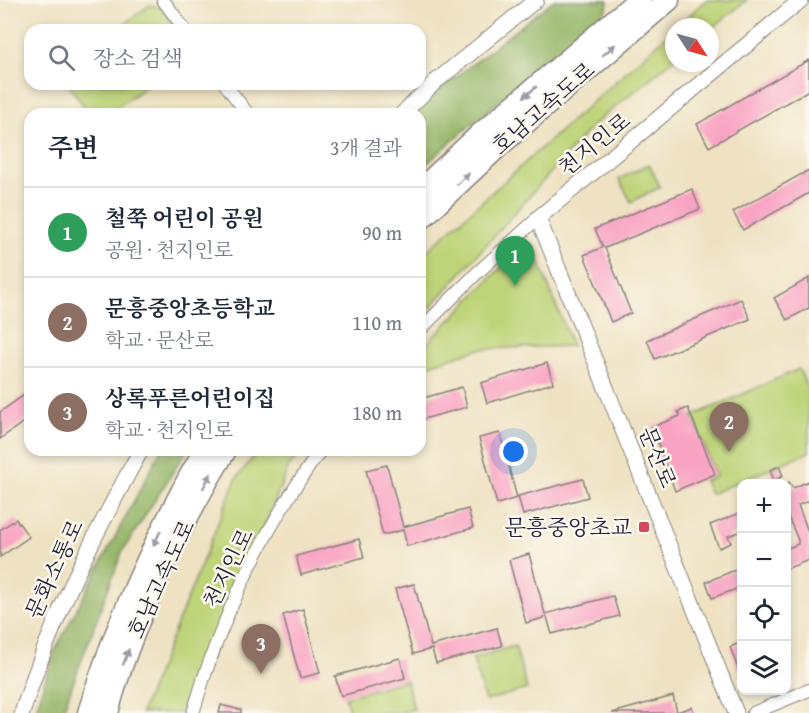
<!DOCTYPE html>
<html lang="ko">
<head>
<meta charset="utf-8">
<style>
	body { margin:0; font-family:"Gentium Book Plus","Noto Serif KR",serif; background:#f6f6f7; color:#1f2937 }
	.controls { position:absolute; right:18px; bottom:18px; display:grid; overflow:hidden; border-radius:12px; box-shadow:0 3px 9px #0003 }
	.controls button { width:54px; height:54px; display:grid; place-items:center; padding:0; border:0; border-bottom:2px solid #e0e1e3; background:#fff; color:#1f2937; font:30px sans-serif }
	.compass { position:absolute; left:665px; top:18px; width:54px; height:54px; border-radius:50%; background:#fff; box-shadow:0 3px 9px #0003; rotate:126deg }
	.you { position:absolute; left:514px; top:452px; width:21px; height:21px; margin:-15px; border:4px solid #fff; border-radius:50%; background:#1a73e8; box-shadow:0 0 0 9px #1a73e833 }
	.badge { display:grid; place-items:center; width:39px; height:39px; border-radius:50%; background:#d1495b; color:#fff; font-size:20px; font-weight:700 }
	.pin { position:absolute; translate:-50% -50px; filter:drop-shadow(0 2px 3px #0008) }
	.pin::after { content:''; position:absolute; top:32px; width:21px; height:18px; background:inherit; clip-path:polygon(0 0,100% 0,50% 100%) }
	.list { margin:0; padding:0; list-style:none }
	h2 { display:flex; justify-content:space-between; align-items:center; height:78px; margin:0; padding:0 24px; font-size:26px }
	h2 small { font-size:20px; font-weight:400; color:#747a83 }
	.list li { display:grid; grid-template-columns:39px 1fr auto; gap:18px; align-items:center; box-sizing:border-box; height:90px; padding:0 24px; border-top:2px solid #e0e1e3 }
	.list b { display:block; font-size:22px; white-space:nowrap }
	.list p { margin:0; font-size:20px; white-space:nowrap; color:#747a83 }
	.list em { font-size:20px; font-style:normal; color:#747a83 }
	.icon { flex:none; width:33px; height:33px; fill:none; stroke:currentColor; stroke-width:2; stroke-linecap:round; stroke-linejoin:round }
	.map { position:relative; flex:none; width:809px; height:713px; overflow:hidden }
	.search { position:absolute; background:#fff; box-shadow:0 3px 9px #0003; left:24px; top:24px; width:402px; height:66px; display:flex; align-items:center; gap:15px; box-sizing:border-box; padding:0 21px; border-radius:18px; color:#747a83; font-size:22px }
	.panel { position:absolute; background:#fff; box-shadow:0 3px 9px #0003; left:24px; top:108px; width:402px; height:348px; border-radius:18px }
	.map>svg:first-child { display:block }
</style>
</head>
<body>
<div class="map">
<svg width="809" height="713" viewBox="0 0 809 713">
	<rect width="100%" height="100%" fill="#fbf7ec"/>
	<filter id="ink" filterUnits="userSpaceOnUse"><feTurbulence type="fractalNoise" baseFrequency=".0167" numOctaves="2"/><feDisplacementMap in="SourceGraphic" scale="12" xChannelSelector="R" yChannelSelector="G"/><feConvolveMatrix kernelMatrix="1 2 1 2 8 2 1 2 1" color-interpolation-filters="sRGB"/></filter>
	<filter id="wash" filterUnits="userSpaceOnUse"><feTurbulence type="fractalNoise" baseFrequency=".008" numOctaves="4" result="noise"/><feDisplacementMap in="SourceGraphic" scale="24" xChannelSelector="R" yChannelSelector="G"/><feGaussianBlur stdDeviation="1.35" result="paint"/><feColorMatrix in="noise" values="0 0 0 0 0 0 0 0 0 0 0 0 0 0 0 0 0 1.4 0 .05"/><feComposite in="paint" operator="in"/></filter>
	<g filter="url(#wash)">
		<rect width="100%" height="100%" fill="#efe2c2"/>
		<g fill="#bed479" stroke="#707b5a" stroke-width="1.5">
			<polygon points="706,0 747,0 710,30 710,27 676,27"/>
			<polygon points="150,5 162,8 178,30 116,30"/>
			<polygon points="674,29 674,59 593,125 420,319 420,257"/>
			<polygon points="68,84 149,84 108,114 90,114"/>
			<polygon points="649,164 660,187 631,202 619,179"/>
			<polygon points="528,244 534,249 572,346 479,349 420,368 420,351 521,247"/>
			<polygon points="799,369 809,391 809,452 710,494 704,481 716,476 693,416"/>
			<polygon points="259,450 303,450 289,466 187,713 141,713 236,479"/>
			<polygon points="515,646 527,689 485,701 473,658"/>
			<polygon points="406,680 414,709 398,713 350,713 345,697"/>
		</g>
		<g fill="#96b669" stroke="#5c6c52" stroke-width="1.5">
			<path d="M554,0h54l-1,9c-60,56 -127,104 -187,161v-56h-11z"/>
			<polygon points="161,450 187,450 122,552 62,713 35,713 53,654"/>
		</g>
		<g id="blocks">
			<g fill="#f9a3c3">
				<polygon points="809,60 809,90 709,147 697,124"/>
				<polygon points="809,170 809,193 743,230 733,212"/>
				<polygon points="692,189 700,209 605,248 631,313 611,322 584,255 603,247 595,229"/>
				<polygon points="809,278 809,308 787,320 774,298"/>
				<polygon points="741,299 750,319 655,359 647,340"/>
				<polygon points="547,363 553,383 487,403 481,383"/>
				<polygon points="462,387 467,407 420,420 420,399"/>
				<polygon points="30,391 30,417 0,439 0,412"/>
				<polygon points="688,408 715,474 675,491 652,427 680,416 678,412"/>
				<polygon points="500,433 517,498 497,504 479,438"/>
				<polygon points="387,465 403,527 468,509 473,528 407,546 403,530 383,535 366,470"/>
				<polygon points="779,466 783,476 774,481 770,470"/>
				<polygon points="583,479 588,497 523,515 518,496"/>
				<polygon points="809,481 809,501 798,505 809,534 809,560 786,569 786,549 798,544 798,540 786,512 786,484 789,482 793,488"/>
				<polygon points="742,512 742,531 728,536 731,543 719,548 710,525"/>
				<polygon points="16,519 29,537 0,557 0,530"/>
				<polygon points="359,539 364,557 301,575 296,556"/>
				<polygon points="529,554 545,614 613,596 619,616 552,634 547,617 526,623 509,560"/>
				<polygon points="742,567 742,587 712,598 706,582"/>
				<polygon points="414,584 431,646 497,628 502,646 436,663 432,649 413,654 395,589"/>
				<polygon points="303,609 320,673 300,678 283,615"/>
				<polygon points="742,642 742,677 741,677 730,647"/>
				<polygon points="400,658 405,678 341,696 335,676"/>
				<polygon points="673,696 677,712 692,707 694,713 612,713"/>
				<polygon points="221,705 241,710 241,713 219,713"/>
			</g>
		</g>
	</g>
	<g filter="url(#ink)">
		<use href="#blocks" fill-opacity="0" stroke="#88827e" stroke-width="1.5"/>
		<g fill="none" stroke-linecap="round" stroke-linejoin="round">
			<defs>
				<g id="minor">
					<polyline points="163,0 185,30"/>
					<polyline points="225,84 248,114"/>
					<polyline points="420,330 478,272 538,218"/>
					<path d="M193,713c26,-92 71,-186 128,-263"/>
					<polyline points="753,713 809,690"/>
				</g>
				<g id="tertiary">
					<polyline points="402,114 435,82 536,0"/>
					<path d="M22,713c31,-98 70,-174 119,-263"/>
					<polyline points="736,713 538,218 801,0"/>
				</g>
				<g id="motorway">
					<polyline points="420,191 480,135 639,0"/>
					<polyline points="420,219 498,146 668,0"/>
					<path d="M89,713c28,-93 68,-178 116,-263"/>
					<path d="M107,713c21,-83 73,-190 118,-263"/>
				</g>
			</defs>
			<use href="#minor" stroke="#88827e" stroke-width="14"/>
			<use href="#tertiary" stroke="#88827e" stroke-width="17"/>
			<use href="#motorway" stroke="#88827e" stroke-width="25"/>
			<use href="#minor" stroke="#fff" stroke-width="12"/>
			<use href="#tertiary" stroke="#fff" stroke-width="15"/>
			<use href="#motorway" stroke="#fff" stroke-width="22"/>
		</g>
		<defs><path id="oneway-solid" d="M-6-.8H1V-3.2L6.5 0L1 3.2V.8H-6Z" transform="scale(1.5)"/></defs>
		<g fill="#9c9ca7">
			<use href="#oneway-solid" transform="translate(609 50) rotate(-41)"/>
			<use href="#oneway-solid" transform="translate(530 92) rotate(140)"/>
			<use href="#oneway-solid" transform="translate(463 179) rotate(-43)"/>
			<use href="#oneway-solid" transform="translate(207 481) rotate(-62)"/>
			<use href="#oneway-solid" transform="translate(157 538) rotate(117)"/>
			<use href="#oneway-solid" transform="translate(126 657) rotate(-70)"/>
		</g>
	</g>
	<rect fill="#d1495b" stroke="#fbf7ec" stroke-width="2" x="638" y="521" width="12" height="12" rx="3"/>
	<g text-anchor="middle" stroke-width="5" stroke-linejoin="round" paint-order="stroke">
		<g font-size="22" fill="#22223b" stroke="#fbf7ec">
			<text transform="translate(543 108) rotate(-41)" y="8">호남고속도로</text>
			<text transform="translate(594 144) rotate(-39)" y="8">천지인로</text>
			<text transform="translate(658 457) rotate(68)" y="8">문산로</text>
			<text transform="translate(228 568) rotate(-64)" y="8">천지인로</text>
			<text transform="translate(54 569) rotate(-65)" y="8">문화소통로</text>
			<text transform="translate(161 579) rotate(-65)" y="8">호남고속도로</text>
		</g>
		<g font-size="22" fill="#22223b" stroke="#fbf7ec" text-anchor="end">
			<text x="632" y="535">문흥중앙초교</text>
		</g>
	</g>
</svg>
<div class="controls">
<button>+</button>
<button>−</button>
<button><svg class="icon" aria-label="locate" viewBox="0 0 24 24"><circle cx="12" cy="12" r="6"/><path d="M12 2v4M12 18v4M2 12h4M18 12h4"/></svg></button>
<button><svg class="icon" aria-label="layers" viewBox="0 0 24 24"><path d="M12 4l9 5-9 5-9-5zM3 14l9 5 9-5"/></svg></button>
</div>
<svg class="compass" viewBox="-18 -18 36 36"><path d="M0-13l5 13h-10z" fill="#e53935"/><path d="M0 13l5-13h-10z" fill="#747a83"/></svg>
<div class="you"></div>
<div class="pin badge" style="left:515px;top:286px;background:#2e9e5b">1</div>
<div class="pin badge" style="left:729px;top:452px;background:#8d6e63">2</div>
<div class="pin badge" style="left:261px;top:674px;background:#8d6e63">3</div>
<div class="search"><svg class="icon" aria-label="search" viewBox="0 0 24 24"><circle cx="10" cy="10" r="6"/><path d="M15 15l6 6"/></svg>장소 검색</div>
<section class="panel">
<h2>주변<small>3개 결과</small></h2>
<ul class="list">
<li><span class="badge" style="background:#2e9e5b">1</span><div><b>철쭉 어린이 공원</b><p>공원 · 천지인로</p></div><em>90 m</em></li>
<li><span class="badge" style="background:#8d6e63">2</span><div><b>문흥중앙초등학교</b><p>학교 · 문산로</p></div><em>110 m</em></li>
<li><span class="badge" style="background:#8d6e63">3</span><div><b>상록푸른어린이집</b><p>학교 · 천지인로</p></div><em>180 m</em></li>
</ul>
</section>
</div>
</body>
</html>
